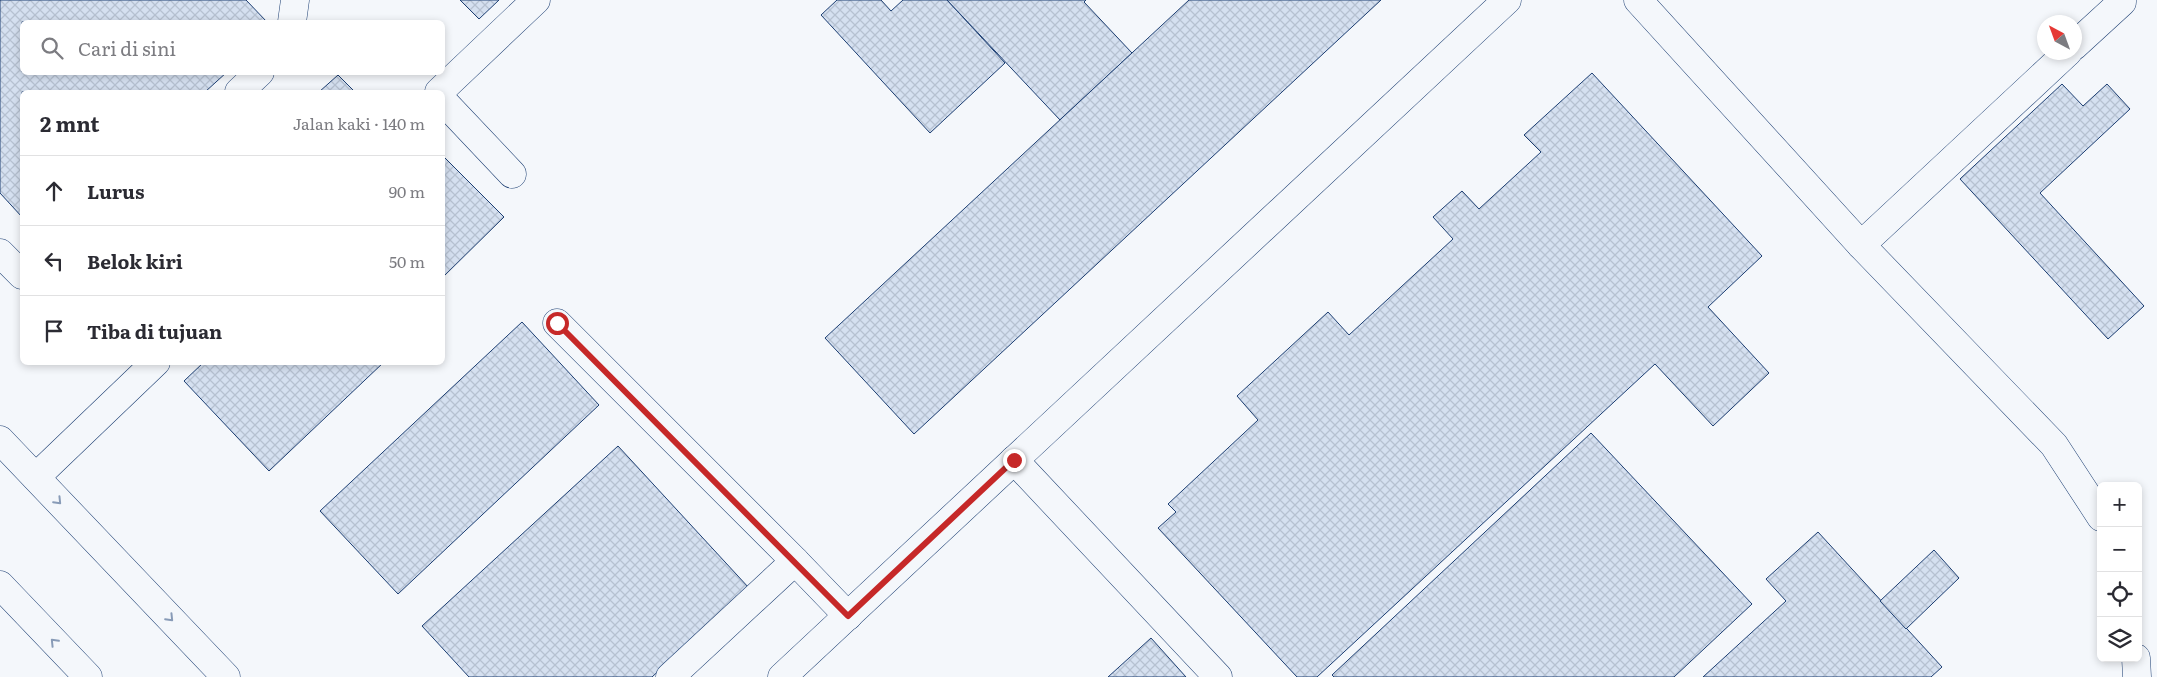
<!DOCTYPE html>
<html lang="id">
<head>
<meta charset="utf-8">
<style>
	body { margin:0; font-family:Literata,serif; background:#f2f2f3; color:#2b2b33 }
	.controls { position:absolute; right:15px; bottom:15px; display:grid; overflow:hidden; border-radius:8px; box-shadow:0 2px 8px #0003 }
	.controls button { width:45px; height:45px; display:grid; place-items:center; padding:0; border:0; border-bottom:1px solid #e1e1e2; background:#fff; color:#2b2b33; font:25px sans-serif }
	.compass { position:absolute; left:2037px; top:15px; width:45px; height:45px; border-radius:50%; background:#fff; box-shadow:0 2px 8px #0003; rotate:319deg }
	.stop { position:absolute; width:15px; height:15px; margin:-11px; border:4px solid #c62828; border-radius:50%; background:#fff }
	.stop.end { background:#c62828; border-color:#fff; box-shadow:0 1px 5px #0008 }
	.list { margin:0; padding:0; list-style:none }
	h2 { display:flex; justify-content:space-between; align-items:center; height:65px; margin:0; padding:0 20px; font-size:21px }
	h2 small { font-size:16px; font-weight:400; color:#7c7c81 }
	.list li { display:grid; grid-template-columns:32px 1fr auto; gap:15px; align-items:center; box-sizing:border-box; height:70px; padding:0 20px; border-top:1px solid #e1e1e2 }
	.list b { display:block; font-size:19px; white-space:nowrap }
	.list em { font-size:16px; font-style:normal; color:#7c7c81 }
	.icon { flex:none; width:28px; height:28px; fill:none; stroke:currentColor; stroke-width:2; stroke-linecap:round; stroke-linejoin:round }
	.map { position:relative; flex:none; width:2157px; height:677px; overflow:hidden }
	.search { position:absolute; background:#fff; box-shadow:0 2px 8px #0003; left:20px; top:20px; width:425px; height:55px; display:flex; align-items:center; gap:12px; box-sizing:border-box; padding:0 18px; border-radius:8px; color:#7c7c81; font-size:19px }
	.panel { position:absolute; background:#fff; box-shadow:0 2px 8px #0003; left:20px; top:90px; width:425px; height:275px; border-radius:8px }
	.map>svg:first-child { display:block }
</style>
</head>
<body>
<div class="map">
<svg width="2157" height="677" viewBox="0 0 2157 677">
	<defs>
		<pattern id="building-cross-hatch" width="8" height="8" patternUnits="userSpaceOnUse" patternTransform="scale(1.25)"><rect width="8" height="8" fill="#d5e0f0"/><path d="M0 0l8 8M0 8l8-8" fill="none" stroke="#b6c1d1"/></pattern>
	</defs>
	<rect width="100%" height="100%" fill="#f4f7fb"/>
	<g fill="url(#building-cross-hatch)" stroke="#1d3f73">
		<polygon points="0,0 246,0 267,22 22,22 22,72 227,72 205,92 22,92 22,217 0,193"/>
		<polygon points="460,0 499,0 479,19"/>
		<polygon points="837,0 881,0 891,11 903,0 947,0 1005,63 930,133 821,15"/>
		<polygon points="947,0 1086,0 1084,2 1132,53 1060,120"/>
		<polygon points="1189,0 1381,0 914,434 825,338"/>
		<polygon points="1592,73 1762,256 1708,307 1769,373 1713,426 1655,364 1317,677 1297,677 1158,528 1176,512 1168,504 1258,420 1237,396 1328,312 1349,335 1453,239 1433,217 1462,191 1479,209 1541,152 1524,135"/>
		<polygon points="338,75 355,92 319,92"/>
		<polygon points="2062,84 2083,106 2107,84 2130,109 2040,193 2144,306 2108,339 1960,179"/>
		<polygon points="442,155 504,217 442,278"/>
		<polygon points="522,322 599,405 398,594 320,511"/>
		<polygon points="204,362 384,362 269,471 184,381"/>
		<polygon points="1591,433 1752,604 1674,677 1334,677 1332,675"/>
		<polygon points="618,446 749,588 652,677 469,677 422,626"/>
		<polygon points="1818,532 1942,667 1931,677 1703,677 1786,601 1766,579"/>
		<polygon points="1934,550 1959,578 1906,629 1880,601"/>
		<polygon points="1151,638 1186,677 1108,677"/>
	</g>
	<g fill="none" stroke-linecap="round" stroke-linejoin="round">
		<defs>
			<g id="minor">
				<polyline points="1638,0 1861,245 2054,445 2101,517"/>
				<polyline points="292,22 295,0"/>
				<polyline points="2074,46 2122,2 2122,0"/>
				<polyline points="239,92 260,72"/>
				<polyline points="439,92 536,0"/>
				<polyline points="442,100 512,174"/>
				<polyline points="1861,245 2068,52"/>
				<polyline points="0,253 22,275"/>
				<polyline points="557,323 795,561 670,677"/>
				<polyline points="0,440 226,677"/>
				<polyline points="1014,460 1218,677"/>
				<polyline points="36,477 156,362"/>
				<polyline points="795,561 848,616"/>
				<polyline points="0,585 88,677"/>
				<polyline points="2136,658 2137,677"/>
				<polyline points="782,677 1507,0"/>
			</g>
		</defs>
		<use href="#minor" stroke="#1d3f73" stroke-width="29"/>
		<use href="#minor" stroke="#f4f7fb" stroke-width="28"/>
	</g>
	<defs><path id="oneway-chevron" d="M-2-3.5L2.5 0L-2 3.5" fill="none" stroke-width="1.6" stroke-linecap="round" stroke-linejoin="round" transform="scale(1.25)"/></defs>
	<g stroke="#889bb7">
		<use href="#oneway-chevron" transform="translate(58 501) rotate(46)"/>
		<use href="#oneway-chevron" transform="translate(170 618) rotate(46)"/>
		<use href="#oneway-chevron" transform="translate(54 642) rotate(-134)"/>
	</g>
	<g fill="none" stroke-linecap="round" stroke-linejoin="round">
		<polyline stroke="#c62828" stroke-width="6" points="557,323 848,616 1014,460"/>
	</g>
</svg>
<div class="controls">
<button>+</button>
<button>−</button>
<button><svg class="icon" aria-label="locate" viewBox="0 0 24 24"><circle cx="12" cy="12" r="6"/><path d="M12 2v4M12 18v4M2 12h4M18 12h4"/></svg></button>
<button><svg class="icon" aria-label="layers" viewBox="0 0 24 24"><path d="M12 4l9 5-9 5-9-5zM3 14l9 5 9-5"/></svg></button>
</div>
<svg class="compass" viewBox="-18 -18 36 36"><path d="M0-13l5 13h-10z" fill="#e53935"/><path d="M0 13l5-13h-10z" fill="#7c7c81"/></svg>
<div class="stop" style="left:557px;top:323px"></div>
<div class="stop end" style="left:1014px;top:460px"></div>
<div class="search"><svg class="icon" aria-label="search" viewBox="0 0 24 24"><circle cx="10" cy="10" r="6"/><path d="M15 15l6 6"/></svg>Cari di sini</div>
<section class="panel">
<h2>2 mnt<small>Jalan kaki · 140 m</small></h2>
<ul class="list">
<li><svg class="icon" aria-label="ahead" viewBox="0 0 24 24"><path d="M12 20V5M6 11l6-6 6 6"/></svg><div><b>Lurus</b></div><em>90 m</em></li>
<li><svg class="icon" aria-label="left" viewBox="0 0 24 24"><path d="M17 20v-9H6M10 6l-5 5 5 5"/></svg><div><b>Belok kiri</b></div><em>50 m</em></li>
<li><svg class="icon" aria-label="arrive" viewBox="0 0 24 24"><path d="M6 21V4h12l-3 4 3 4H6"/></svg><div><b>Tiba di tujuan</b></div></li>
</ul>
</section>
</div>
</body>
</html>
